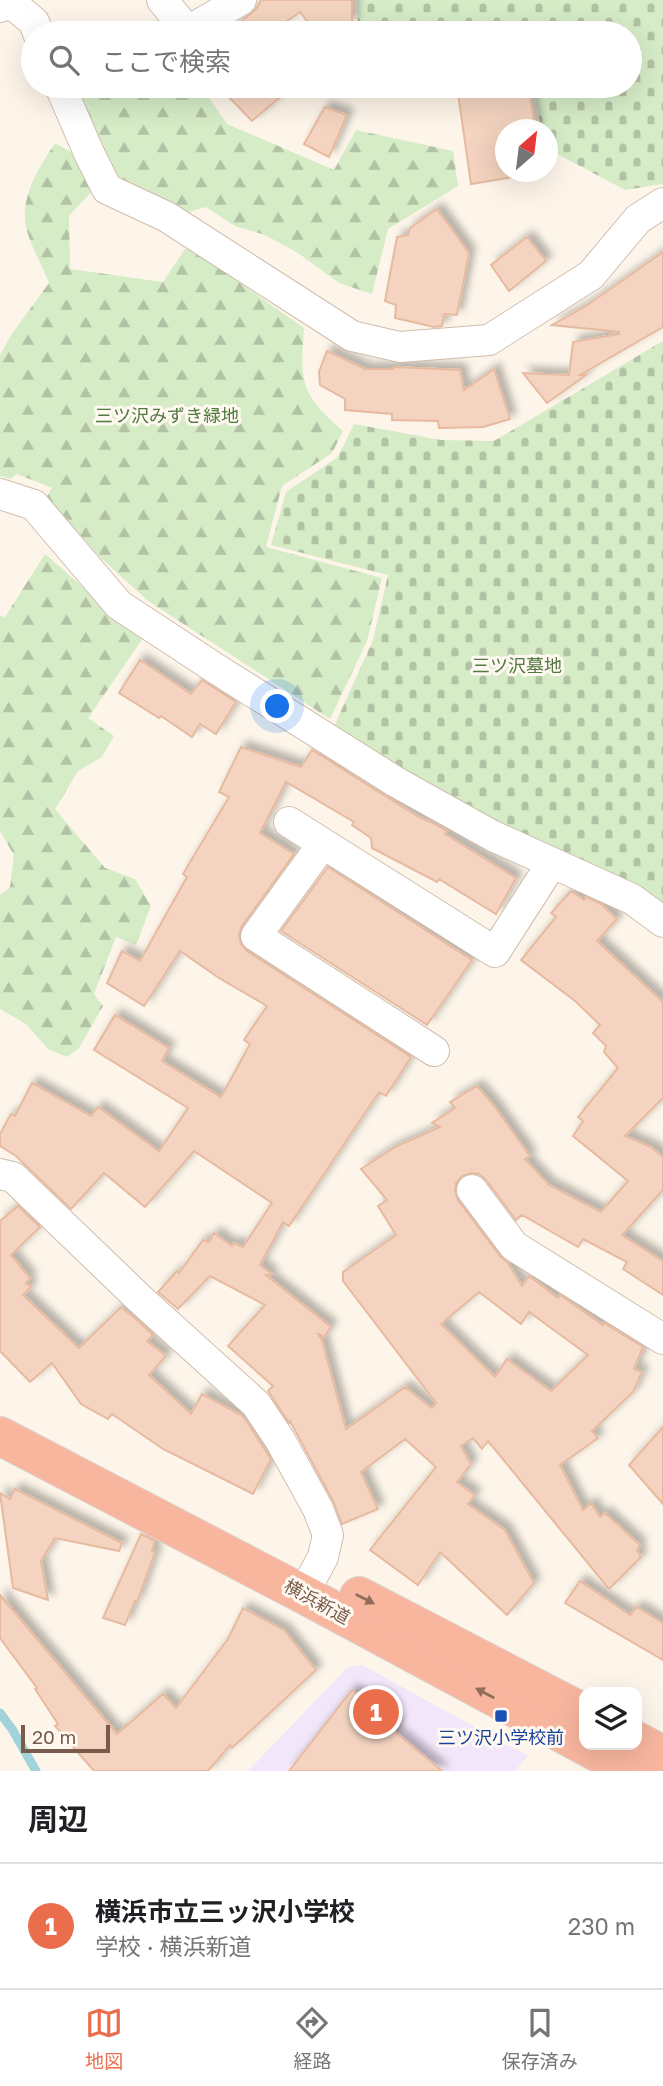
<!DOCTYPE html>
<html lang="ja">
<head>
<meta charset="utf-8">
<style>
	body { margin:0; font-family:"Golos Text","Noto Sans JP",sans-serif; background:#f6f6f6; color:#202124 }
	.controls { position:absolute; right:21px; bottom:21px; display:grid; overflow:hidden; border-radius:14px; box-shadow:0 7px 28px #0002 }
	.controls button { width:63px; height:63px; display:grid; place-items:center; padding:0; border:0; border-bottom:2px solid #e0e0e0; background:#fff; color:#202124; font:35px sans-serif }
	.compass { position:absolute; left:495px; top:119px; width:63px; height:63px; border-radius:50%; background:#fff; box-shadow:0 7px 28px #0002; rotate:28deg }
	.scale { position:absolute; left:21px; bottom:18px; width:89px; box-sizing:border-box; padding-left:7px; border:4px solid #795b4b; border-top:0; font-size:19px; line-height:24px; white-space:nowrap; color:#795b4b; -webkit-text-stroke:5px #fff9f1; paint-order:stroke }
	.you { position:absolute; left:278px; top:707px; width:24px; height:24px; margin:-18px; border:5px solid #fff; border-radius:50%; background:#1a73e8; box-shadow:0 0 0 10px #1a73e833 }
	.badge { display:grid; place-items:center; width:46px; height:46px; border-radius:50%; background:#ea6e4c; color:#fff; font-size:23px; font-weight:700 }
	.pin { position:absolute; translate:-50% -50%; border:4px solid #fff; box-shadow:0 2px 7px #0006 }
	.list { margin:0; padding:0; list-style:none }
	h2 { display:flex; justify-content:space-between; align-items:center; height:91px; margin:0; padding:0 28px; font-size:30px }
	h2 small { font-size:23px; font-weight:400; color:#757577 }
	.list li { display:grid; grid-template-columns:46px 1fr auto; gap:21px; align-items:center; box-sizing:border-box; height:126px; padding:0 28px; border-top:2px solid #e0e0e0 }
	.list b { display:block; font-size:26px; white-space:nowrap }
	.list p { margin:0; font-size:23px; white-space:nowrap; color:#757577 }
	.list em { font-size:23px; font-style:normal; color:#757577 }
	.icon { flex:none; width:38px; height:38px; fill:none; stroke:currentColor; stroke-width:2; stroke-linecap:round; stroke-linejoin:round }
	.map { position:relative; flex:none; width:663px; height:1771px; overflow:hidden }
	.search { position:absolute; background:#fff; box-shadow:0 7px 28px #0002; left:21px; right:21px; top:21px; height:77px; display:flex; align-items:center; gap:18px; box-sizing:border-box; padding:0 24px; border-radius:38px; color:#757577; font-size:26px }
	.sheet { height:217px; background:#fff }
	nav { display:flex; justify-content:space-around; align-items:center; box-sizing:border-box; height:98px; border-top:2px solid #e0e0e0; background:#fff; font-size:19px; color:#757577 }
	nav a { display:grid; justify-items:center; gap:4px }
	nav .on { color:#ea6e4c }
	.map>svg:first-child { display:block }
</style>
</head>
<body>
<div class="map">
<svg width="663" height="1771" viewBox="0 0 663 1771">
	<defs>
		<pattern id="forest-firs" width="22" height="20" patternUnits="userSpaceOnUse" patternTransform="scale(1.75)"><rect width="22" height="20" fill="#d6ecc7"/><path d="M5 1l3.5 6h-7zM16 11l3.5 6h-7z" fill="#b2c2a4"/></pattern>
		<pattern id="cemetery-stones" width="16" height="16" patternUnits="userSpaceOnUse" patternTransform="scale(1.75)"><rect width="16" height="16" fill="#d6ecc7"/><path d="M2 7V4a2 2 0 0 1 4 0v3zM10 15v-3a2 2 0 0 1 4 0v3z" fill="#b2c2a4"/></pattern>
		<filter id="shadow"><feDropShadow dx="6" dy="-6" stdDeviation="3.5" flood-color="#0004"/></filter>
	</defs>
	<rect width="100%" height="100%" fill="#fdf5e9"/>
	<polygon fill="#f2e6fa" points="362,1665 528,1756 515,1771 248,1771 348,1667"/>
	<g fill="url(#forest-firs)">
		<polygon points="156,20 165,33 70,33 87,22 140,30"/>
		<polygon points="74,86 201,86 227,124 334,170 356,130 453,151 458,186 388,229 372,294 339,283 298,253 265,235 235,226 206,207 185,213 113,177"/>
		<path d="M55,143l25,14 13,33 -24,26 1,53 93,13 24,-36 117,82c-4,56 -4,65 39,103l-11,22 -50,33 -16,61 116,31 -15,63 -37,78 -182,-118 -47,-43 -55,-60 6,-10 -35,-14 -7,5 -10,-3v-121l11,-20 38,-52c-7,-17 -17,-35 -22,-52 -9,-32 12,-63 28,-88z"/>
		<polygon points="45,554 115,615 146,634 88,718 114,736 102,757 78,771 55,809 105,868 135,879 151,906 136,945 116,937 94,994 103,1006 79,1048 67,1057 48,1049 26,1024 0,1009 0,895 10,887 14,855 0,831 0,616 5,617"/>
	</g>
	<g fill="url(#cemetery-stones)">
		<polygon points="357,0 663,0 663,184 625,190 548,149 548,130 541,129 533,86 630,86 630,33 358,33"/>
		<polygon points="663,341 663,910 554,858 332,731 373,640 388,575 271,545 286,492 338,457 354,424 441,440 494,441"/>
	</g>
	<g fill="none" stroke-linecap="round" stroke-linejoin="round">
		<polyline stroke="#a2d2da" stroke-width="9" points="0,1713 12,1729 36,1771"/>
	</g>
	<g fill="#f4d4c0" stroke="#e7baa0" stroke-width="2" fill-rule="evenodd" filter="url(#shadow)">
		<polygon points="261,0 352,0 352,23 312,28 300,12 270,33 228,33 256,9"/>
		<polygon points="218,86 293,86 252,121"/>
		<polygon points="457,86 528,86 536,130 506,130 506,172 543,172 471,184"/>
		<polygon points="325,107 347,115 329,157 304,144"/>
		<polygon points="437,209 469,253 457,315 444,314 442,326 434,327 395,318 396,305 385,301 397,237 408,235 410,228"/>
		<polygon points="527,237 546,261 509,291 491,265"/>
		<polygon points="663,252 663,327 580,375 586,375 547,403 523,373 569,375 573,342 619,334 619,332 552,325 586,306"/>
		<polygon points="327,351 365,369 393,369 393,367 460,370 464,390 494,369 510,419 483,427 439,428 438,421 392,420 392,414 345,410 345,399 320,385 319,372"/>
		<polygon points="140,660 191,694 202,680 236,702 216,734 200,724 192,737 161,716 159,718 119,693"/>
		<path d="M241,747l60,20 11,-17 107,67 14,6 14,8 -2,3 71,44 -20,36 -57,-35 -2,3 -65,-34 -1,-10 -19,-13 2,-3 -68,-40 -26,51 34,21 -52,72 -3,9 2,9 6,7 164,106 -25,39 -7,-4 -90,134 -6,-4 -23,43 12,9 -6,1 65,52 -7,10 -7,-4 5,7 24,89 59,-42 27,21 4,-5 -93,-122v-9l53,-37 -18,-29 9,-6 -26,-31 34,-22 45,-20 -8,-4 23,-15 -5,-6 27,-16 18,21 35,49 -5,3 24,26 52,27 27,-31 -55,-45 10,-15 -5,-4 40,-49 -14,-16 2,-6 -13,-13 7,-8 -25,-24 -54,-41 35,-43 -5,-4 20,-22 13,9 2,-3 15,7 16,15 -20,22 66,61v96l-38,38 26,11 12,10v33l-41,45 41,26v34l-40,-26 4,-7 -44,-23 -5,8 -56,-32 -6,5 -30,-40 -7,-6 -8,-1 -9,3 -6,7 -1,8 3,9 42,56 8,7 14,23 7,-10 29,22 2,-3 43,30 1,-2 39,24 -9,22 8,3 -9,20 -41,39 6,7 -38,27 23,45 8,-7 9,14 5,-4 35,32 -3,6 4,6 -32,32 -121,-148 -6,8 -9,-11 -12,8 10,18 -14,18 18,13 -7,9 37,26 29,53 -27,32 -67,-63 -22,33 -48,-35 66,-83 -31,-28 -44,33 17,37 -36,15 -9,-23 -43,-80 -1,2 -21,-32 5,-5 -45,-40 37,-41 -55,-29 -32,33 -20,-17 19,-21 2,2 24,-33 6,2 5,-9 18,13 2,-3 9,4 29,-44 -78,-52 -49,56 -41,-34 -33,36 -55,-53 -16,-10v-12l11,-20 4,2 17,-33 59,33 7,-9 61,44 29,-43 -94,-58 21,-35 54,33 -7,13 59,36 29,-53 -6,-4 23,-34 -48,-28 -39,-27 -36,55 -37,-23 15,-32 18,10 47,-84 -4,-3 46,-77 -10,-5zM479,1292l42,32 8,-12 59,43 -37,36 -44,-32 -12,18 -54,-53z"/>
		<polygon points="328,867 472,960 427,1025 281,931"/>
		<polygon points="18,1206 40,1227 11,1255 30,1278 26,1283 31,1287 23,1295 79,1348 121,1307 136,1319 153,1335 147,1341 166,1356 149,1375 191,1414 202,1394 243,1416 271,1459 253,1494 163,1449 112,1414 108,1419 81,1404 52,1363 30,1382 0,1351 0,1221"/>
		<polygon points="663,1427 663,1504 629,1465"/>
		<polygon points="15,1489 122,1543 119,1551 55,1538 41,1561 48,1600 13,1588 0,1493 10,1499"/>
		<polygon points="141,1534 155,1541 152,1551 155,1552 137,1602 135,1601 125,1625 103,1618"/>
		<polygon points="580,1581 630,1615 637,1607 663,1623 663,1660 565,1603"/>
		<polygon points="0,1595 117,1734 163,1694 176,1708 228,1639 243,1608 284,1630 316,1670 232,1748 230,1745 208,1771 94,1771 55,1726 58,1724 35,1689 37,1688 0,1638"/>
		<polygon points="352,1690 397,1725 393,1730 442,1771 289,1771"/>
	</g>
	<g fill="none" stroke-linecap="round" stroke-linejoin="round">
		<defs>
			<g id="street">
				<polyline points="162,0 188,31 241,0"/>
				<polyline points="0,7 11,3 34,22 38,33"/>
				<polyline points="60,86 89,153 107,189 167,217 352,336 400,347 489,340 591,275 638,219 663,203"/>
				<polyline points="0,494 34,505 119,605 218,670 396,782 493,836 632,899 663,922"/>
				<polyline points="289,822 495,952 552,863"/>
				<polyline points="322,845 256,936 434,1051"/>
				<polyline points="0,1174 13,1177 140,1299 256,1404 280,1440 318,1509 328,1535 323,1557 303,1594"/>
				<polyline points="472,1190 514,1246 663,1339"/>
			</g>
			<g id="highway">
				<polyline points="0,1436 303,1594 632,1771"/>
				<polyline points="359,1596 584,1713"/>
				<polyline points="637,1741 663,1755"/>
			</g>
		</defs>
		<use href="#street" stroke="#d0bdae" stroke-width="32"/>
		<use href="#highway" stroke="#dcd4d0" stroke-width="40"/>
		<use href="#street" stroke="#fff" stroke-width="30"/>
		<use href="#highway" stroke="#f8b69f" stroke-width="38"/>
	</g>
	<defs><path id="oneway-solid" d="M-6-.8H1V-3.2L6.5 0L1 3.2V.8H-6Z" transform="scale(1.75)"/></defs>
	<g fill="#926d5c">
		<use href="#oneway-solid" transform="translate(365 1599) rotate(27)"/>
		<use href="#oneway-solid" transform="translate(485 1693) rotate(-152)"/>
	</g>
	<rect fill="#1a4fb4" stroke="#fff9f1" stroke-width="2.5" x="494" y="1709" width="14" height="14" rx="3.5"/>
	<g text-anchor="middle" stroke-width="6" stroke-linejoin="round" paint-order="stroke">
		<g font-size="18" fill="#517a40" stroke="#fff9f1">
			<text x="167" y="422">三ツ沢みずき緑地</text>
			<text x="517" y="672">三ツ沢墓地</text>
		</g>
		<g font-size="18" fill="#795b4b" stroke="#fff9f1">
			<text transform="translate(317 1602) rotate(29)" y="6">横浜新道</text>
		</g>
		<g font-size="18" fill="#164399" stroke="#fff9f1">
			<text x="501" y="1744">三ツ沢小学校前</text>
		</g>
	</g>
</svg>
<div class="controls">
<button><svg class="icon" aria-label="layers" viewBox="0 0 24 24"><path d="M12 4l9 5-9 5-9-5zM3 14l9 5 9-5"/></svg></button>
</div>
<svg class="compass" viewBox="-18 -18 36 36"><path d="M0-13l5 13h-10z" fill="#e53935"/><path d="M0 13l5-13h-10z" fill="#757577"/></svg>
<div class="scale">20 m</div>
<div class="you"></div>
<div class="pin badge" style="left:376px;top:1712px">1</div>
<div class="search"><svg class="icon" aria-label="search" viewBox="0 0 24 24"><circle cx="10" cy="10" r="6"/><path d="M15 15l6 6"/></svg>ここで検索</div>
</div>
<section class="sheet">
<h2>周辺<small></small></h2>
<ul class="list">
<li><span class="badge">1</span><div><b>横浜市立三ッ沢小学校</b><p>学校 · 横浜新道</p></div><em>230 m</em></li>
</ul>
</section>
<nav>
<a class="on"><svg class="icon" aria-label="map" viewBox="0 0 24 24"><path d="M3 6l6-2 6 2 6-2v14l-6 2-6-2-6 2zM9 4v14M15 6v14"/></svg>地図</a>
<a><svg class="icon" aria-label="directions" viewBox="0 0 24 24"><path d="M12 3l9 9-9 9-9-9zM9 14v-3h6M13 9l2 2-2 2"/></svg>経路</a>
<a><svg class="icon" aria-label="saved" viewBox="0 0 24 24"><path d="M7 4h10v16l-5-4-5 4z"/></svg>保存済み</a>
</nav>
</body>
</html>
